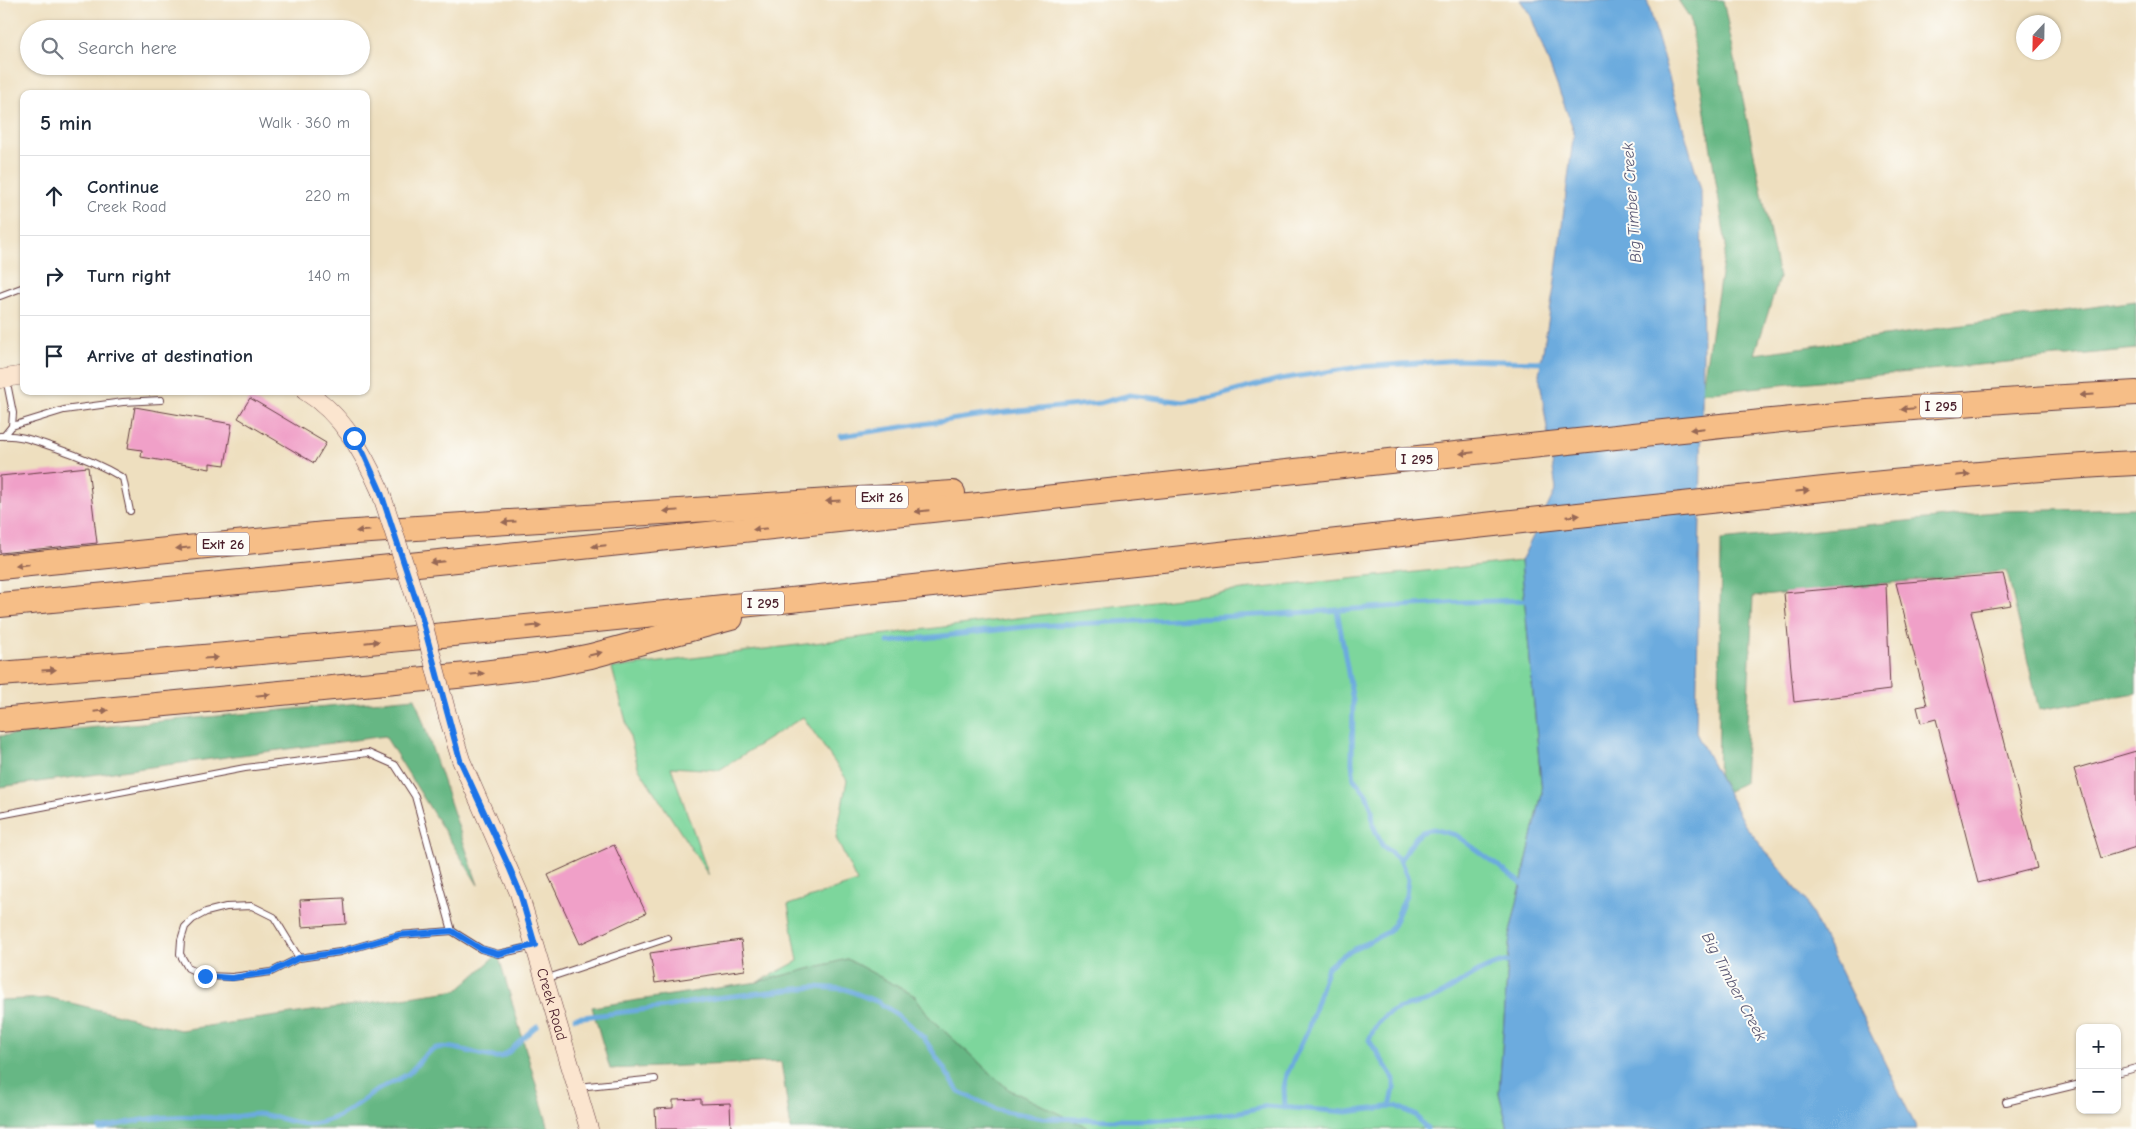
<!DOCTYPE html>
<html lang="en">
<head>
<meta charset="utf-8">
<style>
	body { margin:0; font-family:"Comic Neue",sans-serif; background:#f6f6f7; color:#1f2937 }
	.controls { position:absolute; right:15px; bottom:15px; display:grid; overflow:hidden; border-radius:10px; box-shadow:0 1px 4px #0004 }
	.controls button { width:45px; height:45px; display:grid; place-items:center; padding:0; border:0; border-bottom:1px solid #e0e1e3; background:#fff; color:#1f2937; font:25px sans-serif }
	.compass { position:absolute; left:2016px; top:15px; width:45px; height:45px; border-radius:50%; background:#fff; box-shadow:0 1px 4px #0004; rotate:202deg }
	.stop { position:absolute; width:15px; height:15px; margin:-11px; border:4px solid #1a73e8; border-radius:50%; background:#fff }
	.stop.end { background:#1a73e8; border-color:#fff; box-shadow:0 1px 5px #0008 }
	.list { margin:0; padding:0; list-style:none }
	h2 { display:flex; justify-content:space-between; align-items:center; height:65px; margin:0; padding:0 20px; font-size:21px }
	h2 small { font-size:16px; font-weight:400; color:#747a83 }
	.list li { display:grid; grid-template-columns:32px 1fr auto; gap:15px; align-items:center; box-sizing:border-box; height:80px; padding:0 20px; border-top:1px solid #e0e1e3 }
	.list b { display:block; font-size:19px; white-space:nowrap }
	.list p { margin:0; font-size:16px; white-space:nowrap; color:#747a83 }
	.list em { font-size:16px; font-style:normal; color:#747a83 }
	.icon { flex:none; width:28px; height:28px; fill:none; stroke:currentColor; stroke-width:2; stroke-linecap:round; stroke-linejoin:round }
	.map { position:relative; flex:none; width:2136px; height:1129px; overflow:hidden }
	.search { position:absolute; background:#fff; box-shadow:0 1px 4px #0004; left:20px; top:20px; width:350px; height:55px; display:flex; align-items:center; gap:12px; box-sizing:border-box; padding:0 18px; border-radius:28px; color:#747a83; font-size:19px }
	.panel { position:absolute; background:#fff; box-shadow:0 1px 4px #0004; left:20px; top:90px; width:350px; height:305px; border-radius:10px }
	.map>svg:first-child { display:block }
</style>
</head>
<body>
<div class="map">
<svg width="2136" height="1129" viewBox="0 0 2136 1129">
	<rect width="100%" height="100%" fill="#fdfcf7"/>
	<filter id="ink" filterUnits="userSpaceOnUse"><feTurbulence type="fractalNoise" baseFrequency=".02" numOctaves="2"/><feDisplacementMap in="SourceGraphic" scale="10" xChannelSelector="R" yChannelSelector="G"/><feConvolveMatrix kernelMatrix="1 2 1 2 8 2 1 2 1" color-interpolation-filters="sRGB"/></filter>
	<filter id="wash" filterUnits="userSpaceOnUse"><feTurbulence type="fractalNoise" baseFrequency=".0096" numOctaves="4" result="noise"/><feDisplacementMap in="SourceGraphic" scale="20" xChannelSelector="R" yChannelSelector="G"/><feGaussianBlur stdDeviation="1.12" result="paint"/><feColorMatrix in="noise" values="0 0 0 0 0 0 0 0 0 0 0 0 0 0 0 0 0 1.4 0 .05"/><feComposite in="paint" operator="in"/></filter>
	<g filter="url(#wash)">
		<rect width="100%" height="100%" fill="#eedfbf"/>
		<polygon fill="#7dd69c" stroke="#647a64" points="1521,561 1542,793 1510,933 1499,1093 1508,1129 1091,1129 1008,1089 931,1019 915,996 847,959 758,982 798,961 788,905 857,882 836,838 847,780 803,717 719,770 671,767 709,876 638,767 612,668 1243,590"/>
		<g fill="#66b784" stroke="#586b58">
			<polygon points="1678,0 1723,0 1779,278 1755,354 2136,301 2136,349 1701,393 1726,245 1690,18"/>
			<polygon points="2136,508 2136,693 2039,710 2007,571 1753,597 1744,783 1718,796 1721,540 2004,511"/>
			<polygon points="415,698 478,885 385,736 0,787 0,736"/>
			<polygon points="498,954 549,1129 0,1129 0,1000 51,998 180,1030 458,990"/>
			<polygon points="847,959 915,996 931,1019 1008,1089 1091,1129 791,1129 781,1062 610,1069 592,1007 758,982"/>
		</g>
		<polygon fill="#6cabde" stroke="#5b6584" points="1520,0 1647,0 1701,190 1703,354 1696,733 1744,824 1806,901 1917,1129 1508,1129 1499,1093 1510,933 1542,793 1521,561 1556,489 1539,374 1554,288 1574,131 1531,16"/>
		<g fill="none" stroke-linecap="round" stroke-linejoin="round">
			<g stroke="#6cabde" stroke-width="5">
				<polyline points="841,436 998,413 1100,403 1130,395 1183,402 1213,397 1280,379 1359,367 1461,360 1545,362"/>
				<polyline points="888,642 1033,626 1278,614 1461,602 1530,600"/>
				<polyline points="1400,860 1416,837 1422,832 1433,829 1456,835 1527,887"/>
				<polyline points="575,1018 665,1007 715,998 815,987 845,989 878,1002 898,1015 924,1038 959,1092 998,1110 1043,1118 1114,1120 1163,1120 1202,1116 1236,1113 1266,1106 1347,1112 1396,1106 1415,1115 1427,1129"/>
				<path d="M1390,1107l4,-18v-10l-25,-39c5,-12 11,-23 24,-29 11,-6 25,-6 37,-11 27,-12 51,-37 83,-39"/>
				<polyline points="1285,1108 1284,1087 1287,1074 1308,1029 1328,967 1341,956 1388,932 1394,924 1406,895 1408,879 1400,860 1382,845 1373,825 1372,809 1366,794 1354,779 1352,763 1353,701 1337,610"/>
				<path d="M100,1129c23,-6 47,-11 70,-12 18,-2 36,1 54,1 11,0 22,-4 33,-4 21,1 39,13 60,9 25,-5 39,-18 59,-32 11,-7 23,-11 33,-18 9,-8 16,-22 28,-25 18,-5 55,14 66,8 10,-5 23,-23 34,-30"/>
			</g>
		</g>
		<g id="blocks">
			<g fill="#f0a0c8">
				<polygon points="250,398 326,443 314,463 238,418"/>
				<polygon points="135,407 232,424 225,465 210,463 210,469 141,457 142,450 128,448"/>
				<polygon points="88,467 97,543 0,553 0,476"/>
				<polygon points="2003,574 2011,605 1971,611 2037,868 1978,883 1936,719 1921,723 1917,707 1927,705 1896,583"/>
				<polygon points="1886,584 1890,690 1794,702 1784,593"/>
				<polygon points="2136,751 2136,847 2101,858 2074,769"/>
				<polygon points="614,845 646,913 580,944 548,875"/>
				<polygon points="344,898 346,924 302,927 300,900"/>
				<polygon points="741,940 745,970 655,983 650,953"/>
				<polygon points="701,1099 701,1104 730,1103 731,1129 656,1129 655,1109 673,1108 673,1100"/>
			</g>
		</g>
	</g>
	<g filter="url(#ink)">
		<use href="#blocks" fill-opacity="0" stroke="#633c41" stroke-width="1"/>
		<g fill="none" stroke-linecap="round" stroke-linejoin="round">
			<defs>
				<g id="lane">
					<polyline points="0,296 24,287"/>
					<polyline points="12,426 64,410 123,402 161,400"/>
					<path d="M0,436c21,-2 37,6 56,12 24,8 45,17 67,30l7,33"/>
					<polyline points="4,436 12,426 13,413 6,378"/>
					<polyline points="0,815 245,768 368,753 395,765 415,796 452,931 481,949 498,954 534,946"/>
					<polyline points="299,958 274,917 252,906 226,907 206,912 193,919 185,927 181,940 180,954 188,968 205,976 232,977 271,972 299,958 340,952 399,935 452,931"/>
					<polyline points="545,979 668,938"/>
					<polyline points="2117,1073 2136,1068"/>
					<polyline points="578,1087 655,1079"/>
					<polyline points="2006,1102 2080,1084"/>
				</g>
				<g id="secondary">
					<polyline points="0,379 24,375"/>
					<path d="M305,391c37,23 58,61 75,99"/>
					<path id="s1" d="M448,717l13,43 58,133 70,236"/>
				</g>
				<g id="highway">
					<polyline points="0,567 325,534 953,493"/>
					<path d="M0,605c451,-42 901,-92 1352,-140 261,-27 522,-59 784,-72"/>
					<path d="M0,674c459,-36 916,-87 1374,-137 150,-16 300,-33 450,-48 104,-11 208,-21 312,-26"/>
					<polyline points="0,720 467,675 547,665 591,656 731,618"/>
				</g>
			</defs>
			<use href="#lane" stroke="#633c41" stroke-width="8"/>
			<use href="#secondary" stroke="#633c41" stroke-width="19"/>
			<use href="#highway" stroke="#633c41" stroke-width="26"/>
			<use href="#lane" stroke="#fff" stroke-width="6"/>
			<use href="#secondary" stroke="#fbe5cf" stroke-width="18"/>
			<use href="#highway" stroke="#f6be87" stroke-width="24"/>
			<defs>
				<polyline id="secondary-bridge" points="380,490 421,615 448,717"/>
			</defs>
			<use href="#secondary-bridge" stroke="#633c41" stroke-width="19" stroke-linecap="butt"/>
			<use href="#secondary-bridge" stroke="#fbe5cf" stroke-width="18"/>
		</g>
		<defs><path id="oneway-solid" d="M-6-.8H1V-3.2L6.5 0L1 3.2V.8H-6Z" transform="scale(1.25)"/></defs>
		<g fill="#976754">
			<use href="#oneway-solid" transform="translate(2087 395) rotate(177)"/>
			<use href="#oneway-solid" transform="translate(1908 409) rotate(175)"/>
			<use href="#oneway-solid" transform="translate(1697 429) rotate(174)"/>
			<use href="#oneway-solid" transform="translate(1467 453) rotate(174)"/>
			<use href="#oneway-solid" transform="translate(1963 475) rotate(-6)"/>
			<use href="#oneway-solid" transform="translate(1802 491) rotate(-6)"/>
			<use href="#oneway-solid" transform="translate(833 501) rotate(176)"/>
			<use href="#oneway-solid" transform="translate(671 511) rotate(176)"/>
			<use href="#oneway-solid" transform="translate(922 511) rotate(174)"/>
			<use href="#oneway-solid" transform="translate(1573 516) rotate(-6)"/>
			<use href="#oneway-solid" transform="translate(509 522) rotate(176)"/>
			<use href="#oneway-solid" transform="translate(760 529) rotate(174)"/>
			<use href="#oneway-solid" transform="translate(363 531) rotate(176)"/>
			<use href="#oneway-solid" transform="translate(599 546) rotate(174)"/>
			<use href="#oneway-solid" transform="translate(183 548) rotate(174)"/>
			<use href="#oneway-solid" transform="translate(437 562) rotate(174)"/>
			<use href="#oneway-solid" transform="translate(22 565) rotate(174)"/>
			<use href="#oneway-solid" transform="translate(534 626) rotate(-6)"/>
			<use href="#oneway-solid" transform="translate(372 642) rotate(-6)"/>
			<use href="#oneway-solid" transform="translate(595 654) rotate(-14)"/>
			<use href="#oneway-solid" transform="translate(211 658) rotate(-4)"/>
			<use href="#oneway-solid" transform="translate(49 670) rotate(-4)"/>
			<use href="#oneway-solid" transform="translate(477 674) rotate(-6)"/>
			<use href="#oneway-solid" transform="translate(263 695) rotate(-6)"/>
			<use href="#oneway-solid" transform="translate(101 711) rotate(-6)"/>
		</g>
	</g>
	<g fill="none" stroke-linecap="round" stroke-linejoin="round" filter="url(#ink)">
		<polyline stroke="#1a73e8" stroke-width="6" points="205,976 232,978 271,972 299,958 340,952 399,935 452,931 481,949 498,954 535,945 520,893 510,869 460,760 421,615 380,490 363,452 354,438"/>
	</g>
	<g text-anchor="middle" stroke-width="4" stroke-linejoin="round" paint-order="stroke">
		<g fill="#fdfcf7" stroke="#806168" stroke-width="1">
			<rect x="1920" y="394.5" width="42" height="23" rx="4"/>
			<rect x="1396" y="447.5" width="42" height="23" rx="4"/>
			<rect x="856" y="485.5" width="52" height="23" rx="4"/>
			<rect x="197" y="532.5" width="52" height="23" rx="4"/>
			<rect x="742" y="591.5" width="42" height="23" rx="4"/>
		</g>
		<g font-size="14" font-weight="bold" fill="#4a1f2b">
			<text x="1941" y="411">I 295</text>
			<text x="1417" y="464">I 295</text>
			<text x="882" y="502">Exit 26</text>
			<text x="223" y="549">Exit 26</text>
			<text x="763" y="608">I 295</text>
		</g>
		<g font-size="15" fill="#4a1f2b" stroke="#fdfcf7">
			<text dy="5" stroke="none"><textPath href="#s1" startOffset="306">Creek Road</textPath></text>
		</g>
		<g font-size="16" font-style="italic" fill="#585773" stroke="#fdfcf7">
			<text transform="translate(1631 203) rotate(-94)" y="6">Big Timber Creek</text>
			<text transform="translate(1735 986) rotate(62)" y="6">Big Timber Creek</text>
		</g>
	</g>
</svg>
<div class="controls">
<button>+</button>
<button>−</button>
</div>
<svg class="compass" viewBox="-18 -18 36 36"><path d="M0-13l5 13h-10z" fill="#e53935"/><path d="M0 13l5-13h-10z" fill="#747a83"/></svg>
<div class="stop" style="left:354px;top:438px"></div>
<div class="stop end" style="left:205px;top:976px"></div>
<div class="search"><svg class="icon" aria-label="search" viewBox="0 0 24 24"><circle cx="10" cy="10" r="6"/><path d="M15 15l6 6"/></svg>Search here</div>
<section class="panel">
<h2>5 min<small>Walk · 360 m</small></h2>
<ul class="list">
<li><svg class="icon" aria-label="ahead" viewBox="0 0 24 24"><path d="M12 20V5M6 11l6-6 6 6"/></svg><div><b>Continue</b><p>Creek Road</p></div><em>220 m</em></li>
<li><svg class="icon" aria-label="right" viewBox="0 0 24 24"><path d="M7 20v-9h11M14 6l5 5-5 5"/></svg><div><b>Turn right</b></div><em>140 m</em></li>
<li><svg class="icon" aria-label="arrive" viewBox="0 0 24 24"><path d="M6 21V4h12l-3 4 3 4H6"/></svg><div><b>Arrive at destination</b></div></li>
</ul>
</section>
</div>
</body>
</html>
